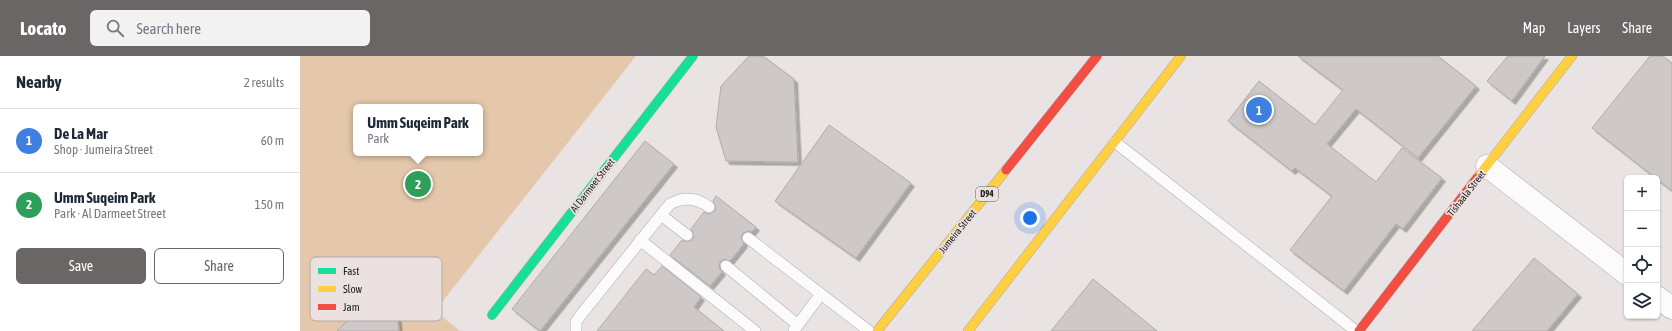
<!DOCTYPE html>
<html lang="en">
<head>
<meta charset="utf-8">
<style>
	body { margin:0; font-family:"Asap Condensed",sans-serif; background:#f2f2f3; color:#1f2937 }
	.controls { position:absolute; right:12px; bottom:12px; display:grid; overflow:hidden; border-radius:6px; box-shadow:0 1px 3px #0004 }
	.controls button { width:36px; height:36px; display:grid; place-items:center; padding:0; border:0; border-bottom:1px solid #e0e1e3; background:#fff; color:#1f2937; font:20px sans-serif }
	.you { position:absolute; left:730px; top:162px; width:14px; height:14px; margin:-10px; border:3px solid #fff; border-radius:50%; background:#1a73e8; box-shadow:0 0 0 6px #1a73e833 }
	.badge { display:grid; place-items:center; width:26px; height:26px; border-radius:50%; background:#6a6666; color:#fff; font-size:13px; font-weight:700 }
	.pin { position:absolute; translate:-50% -50%; border:2px solid #fff; box-shadow:0 1px 4px #0006 }
	.popup { position:absolute; left:53px; top:48px; width:130px; height:52px; box-sizing:border-box; display:grid; place-content:center; border-radius:6px; background:#fff; filter:drop-shadow(0 1px 3px #0005); font-size:13px; white-space:nowrap; color:#747a83 }
	.popup b { font-size:15px; color:#1f2937 }
	.popup::after { content:''; position:absolute; left:50%; top:100%; margin-left:-8px; border:8px solid transparent; border-top-color:#fff }
	.list { margin:0; padding:0; list-style:none }
	h2 { display:flex; justify-content:space-between; align-items:center; height:52px; margin:0; padding:0 16px; font-size:17px }
	h2 small { font-size:13px; font-weight:400; color:#747a83 }
	.list li { display:grid; grid-template-columns:26px 1fr auto; gap:12px; align-items:center; box-sizing:border-box; height:64px; padding:0 16px; border-top:1px solid #e0e1e3 }
	.list b { display:block; font-size:15px; white-space:nowrap }
	.list p { margin:0; font-size:13px; white-space:nowrap; color:#747a83 }
	.list em { font-size:13px; font-style:normal; color:#747a83 }
	.actions { display:flex; gap:8px; padding:12px 16px }
	.actions a { flex:1; padding:9px 0; border:1px solid #6a6666; border-radius:6px; text-align:center; font-size:14px; color:#6a6666 }
	.actions .main { background:#6a6666; color:#fff }
	.icon { flex:none; width:22px; height:22px; fill:none; stroke:currentColor; stroke-width:2; stroke-linecap:round; stroke-linejoin:round }
	.map { position:relative; flex:none; width:1372px; height:275px; overflow:hidden }
	header { display:flex; align-items:center; gap:24px; box-sizing:border-box; height:56px; padding:0 20px; background:#6a6666; color:#fff }
	header strong { font-size:19px }
	nav { display:flex; gap:22px; margin-inline-start:auto; font-size:14px }
	.search { width:280px; height:36px; background:#f2f2f3; display:flex; align-items:center; gap:10px; box-sizing:border-box; padding:0 14px; border-radius:6px; color:#747a83; font-size:15px }
	main { display:flex }
	aside { flex:1; background:#fff }
	.map>svg:first-child { display:block }
</style>
</head>
<body>
<header>
<strong>Locato</strong>
<div class="search"><svg class="icon" aria-label="search" viewBox="0 0 24 24"><circle cx="10" cy="10" r="6"/><path d="M15 15l6 6"/></svg>Search here</div>
<nav><a>Map</a><a>Layers</a><a>Share</a></nav>
</header>
<main>
<aside>
<h2>Nearby<small>2 results</small></h2>
<ul class="list">
<li><span class="badge" style="background:#3f7fe0">1</span><div><b>De La Mar</b><p>Shop · Jumeira Street</p></div><em>60 m</em></li>
<li><span class="badge" style="background:#2e9e5b">2</span><div><b>Umm Suqeim Park</b><p>Park · Al Darmeet Street</p></div><em>150 m</em></li>
</ul>
<div class="actions"><a class="main">Save</a><a>Share</a></div>
</aside>
<div class="map">
<svg width="1372" height="275" viewBox="0 0 1372 275">
	<defs>
		<filter id="shadow"><feDropShadow dx="3.5" dy="3.5" stdDeviation="0" flood-color="#0004"/></filter>
	</defs>
	<rect width="100%" height="100%" fill="#e9e3e3"/>
	<path fill="#e5c8ab" fill-rule="evenodd" d="M0,0h336l-201,255 25,20h-160zM56,51h124v46h-124z"/>
	<g fill="#cec9c8" stroke="#b0acab" filter="url(#shadow)">
		<polygon points="449,0 463,0 494,23 498,106 426,105 416,71 421,30"/>
		<polygon points="998,0 1138,0 1176,30 1118,102 1056,53 1027,88 1076,126 1102,92 1142,122 1103,173 1096,168 1044,235 990,194 1032,140 995,112 992,115 928,65 959,25 1015,69 1043,34"/>
		<polygon points="1208,0 1245,0 1212,45 1187,25"/>
		<polygon points="1350,0 1363,0 1372,7 1372,135 1292,72"/>
		<polygon points="529,69 611,127 556,202 475,145"/>
		<polygon points="345,85 374,108 240,275 212,253"/>
		<polygon points="416,140 456,171 452,176 449,175 443,177 441,181 444,188 430,205 424,203 420,206 419,212 422,216 410,230 370,199 382,184 386,186 392,184 394,180 391,173 404,156 409,158 415,155 416,151 413,145"/>
		<polygon points="1234,202 1278,238 1247,275 1172,275"/>
		<polygon points="362,210 401,241 394,251 424,275 297,275 346,213 354,219"/>
		<polygon points="793,223 857,275 751,275"/>
		<polygon points="76,236 97,255 99,275 37,275"/>
	</g>
	<g fill="none" stroke-linecap="round" stroke-linejoin="round">
		<defs>
			<g id="lane">
				<polyline points="815,86 1056,275"/>
				<polyline points="361,159 387,179"/>
				<polyline points="448,182 569,275"/>
				<polyline points="340,184 455,275"/>
				<polyline points="426,210 498,269"/>
				<polyline points="494,274 521,238"/>
				<path d="M276,275v-9l4,-6 90,-112c13,-7 26,-7 39,3"/>
			</g>
			<g id="street">
				<polyline points="1187,110 1327,218"/>
				<polyline points="1357,241 1372,252"/>
			</g>
			<polyline id="fast" points="192,259 393,0"/>
			<g id="slow">
				<polyline points="1177,122 1272,0"/>
				<polyline points="577,275 706,114"/>
				<polyline points="668,275 881,0"/>
			</g>
			<g id="jam">
				<polyline points="706,114 797,0"/>
				<polyline points="1059,275 1177,122"/>
			</g>
		</defs>
		<use href="#lane" stroke="#b0abac" stroke-width="12"/>
		<use href="#street" stroke="#b0abac" stroke-width="23"/>
		<use href="#fast" stroke="#b0abac" stroke-width="10"/>
		<use href="#slow" stroke="#b0abac" stroke-width="10"/>
		<use href="#jam" stroke="#b0abac" stroke-width="10"/>
		<use href="#lane" stroke="#fcfbfb" stroke-width="11"/>
		<use href="#street" stroke="#fcfbfb" stroke-width="22"/>
		<use href="#fast" stroke="#16e098" stroke-width="9"/>
		<use href="#slow" stroke="#ffcf43" stroke-width="9"/>
		<use href="#jam" stroke="#f24e42" stroke-width="9"/>
	</g>
	<g text-anchor="middle" stroke-width="3.5" stroke-linejoin="round" paint-order="stroke">
		<rect fill="#ebe1e1" stroke="#615b5b" stroke-width="1" x="676" y="131" width="22" height="14" rx="3"/>
		<g font-size="9" font-weight="bold" fill="#262222">
			<text x="687" y="141">D94</text>
		</g>
		<g font-size="10" fill="#262222" stroke="#ebe1e1">
			<text transform="translate(292 129) rotate(-52)" y="4">Al Darmeet Street</text>
			<text transform="translate(1166 137) rotate(-52)" y="4">Tishaala Street</text>
			<text transform="translate(657 175) rotate(-51)" y="4">Jumeira Street</text>
		</g>
	</g>
	<rect x="10" y="201" width="132" height="64" rx="6" fill="#ebe1e1" stroke="#b0a8a8" stroke-width="1"/>
	<rect x="18" y="212" width="18" height="6" fill="#16e098"/>
	<rect x="18" y="230" width="18" height="6" fill="#ffcf43"/>
	<rect x="18" y="248" width="18" height="6" fill="#f24e42"/>
	<g font-size="11" fill="#262222">
		<text x="43" y="219">Fast</text>
		<text x="43" y="237">Slow</text>
		<text x="43" y="255">Jam</text>
	</g>
</svg>
<div class="controls">
<button>+</button>
<button>−</button>
<button><svg class="icon" aria-label="locate" viewBox="0 0 24 24"><circle cx="12" cy="12" r="6"/><path d="M12 2v4M12 18v4M2 12h4M18 12h4"/></svg></button>
<button><svg class="icon" aria-label="layers" viewBox="0 0 24 24"><path d="M12 4l9 5-9 5-9-5zM3 14l9 5 9-5"/></svg></button>
</div>
<div class="you"></div>
<div class="pin badge" style="left:959px;top:54px;background:#3f7fe0">1</div>
<div class="pin badge" style="left:118px;top:128px;background:#2e9e5b">2</div>
<div class="popup"><b>Umm Suqeim Park</b>Park</div>
</div>
</main>
</body>
</html>
